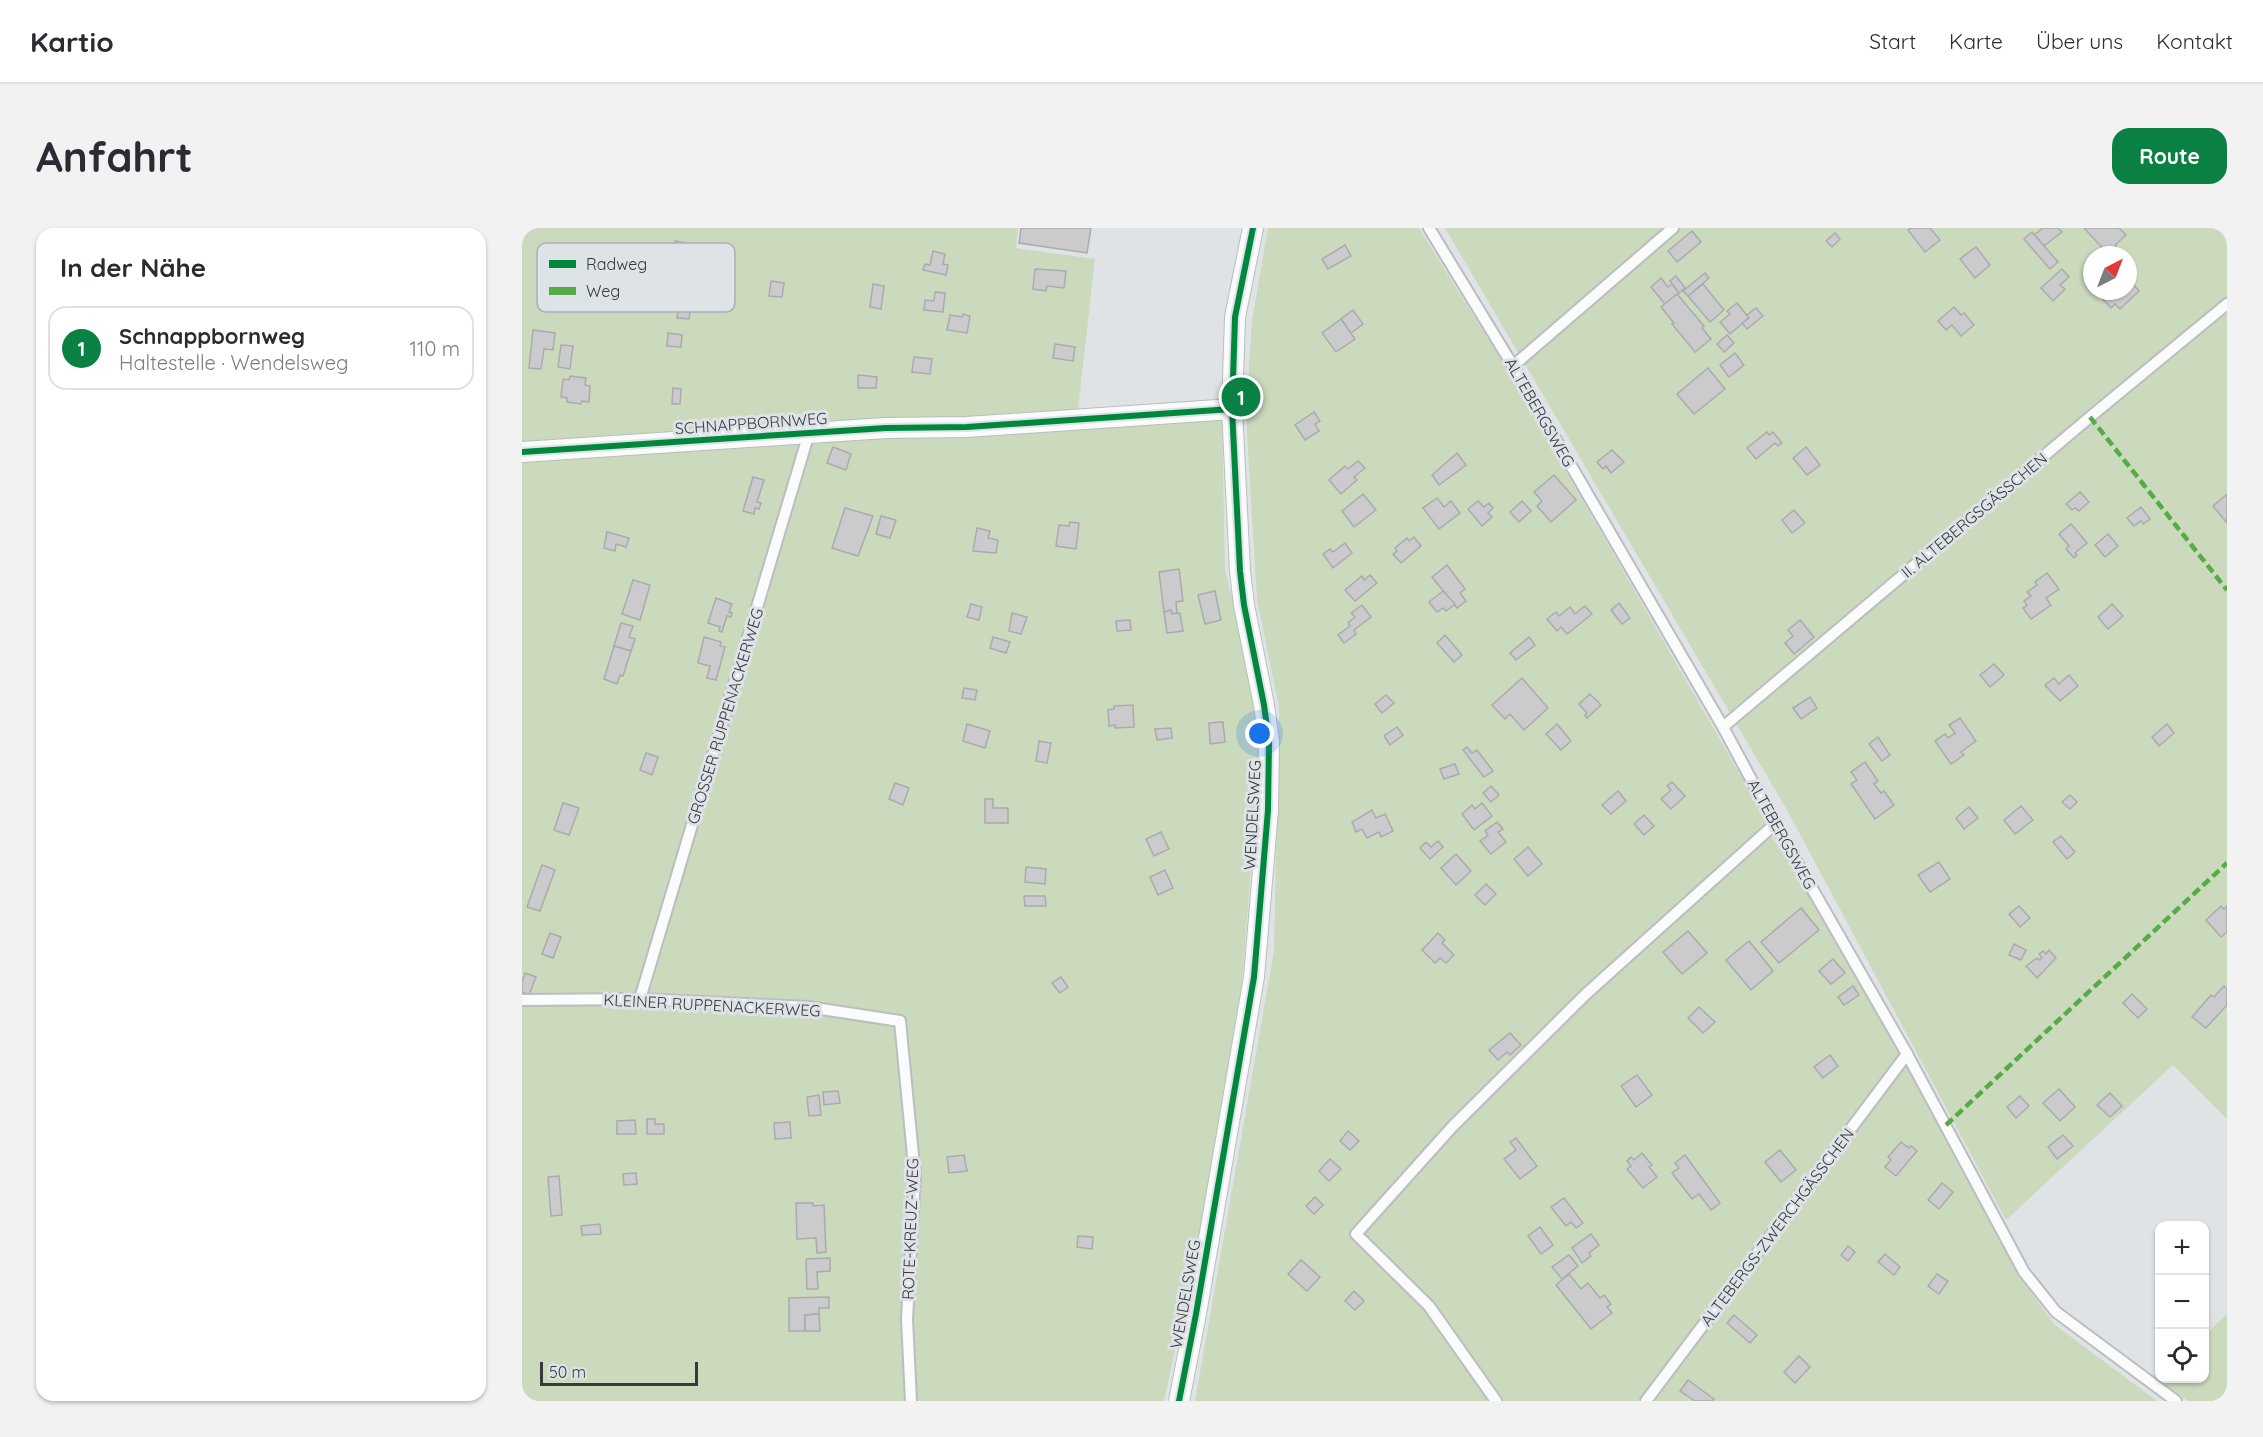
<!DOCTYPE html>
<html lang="de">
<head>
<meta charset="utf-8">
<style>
	body { margin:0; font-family:Quicksand,sans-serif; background:#f2f2f3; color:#2b2b33 }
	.controls { position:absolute; right:18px; bottom:18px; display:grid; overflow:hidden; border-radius:12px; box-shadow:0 2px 4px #0004 }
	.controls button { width:54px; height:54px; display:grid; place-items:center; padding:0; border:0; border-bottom:2px solid #e1e1e2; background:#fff; color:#2b2b33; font:30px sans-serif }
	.compass { position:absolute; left:1561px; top:18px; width:54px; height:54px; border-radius:50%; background:#fff; box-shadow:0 2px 4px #0004; rotate:42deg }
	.scale { position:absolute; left:18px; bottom:15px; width:158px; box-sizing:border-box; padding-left:6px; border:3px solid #37393b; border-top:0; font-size:16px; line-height:21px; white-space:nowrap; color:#37393b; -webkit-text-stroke:4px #dee3e8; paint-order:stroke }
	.you { position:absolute; left:738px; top:506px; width:21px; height:21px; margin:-15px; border:4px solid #fff; border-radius:50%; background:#1a73e8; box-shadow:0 0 0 9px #1a73e833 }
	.badge { display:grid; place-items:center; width:39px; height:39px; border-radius:50%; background:#0b8043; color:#fff; font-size:20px; font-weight:700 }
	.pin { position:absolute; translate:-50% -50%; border:3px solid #fff; box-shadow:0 2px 6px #0006 }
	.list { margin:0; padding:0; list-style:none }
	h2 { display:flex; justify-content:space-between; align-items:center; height:78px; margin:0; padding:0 24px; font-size:26px }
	h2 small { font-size:20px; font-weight:400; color:#7c7c81 }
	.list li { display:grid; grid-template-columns:39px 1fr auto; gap:18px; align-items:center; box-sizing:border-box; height:84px; margin:0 12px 12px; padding:0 12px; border:2px solid #e1e1e2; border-radius:18px }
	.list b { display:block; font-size:22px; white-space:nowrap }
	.list p { margin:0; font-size:20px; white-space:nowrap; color:#7c7c81 }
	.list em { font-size:20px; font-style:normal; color:#7c7c81 }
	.icon { flex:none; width:33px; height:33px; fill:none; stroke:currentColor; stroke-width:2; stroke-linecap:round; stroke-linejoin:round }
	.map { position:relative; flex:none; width:1705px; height:1173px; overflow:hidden; border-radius:18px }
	header { display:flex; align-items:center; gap:36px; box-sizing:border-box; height:84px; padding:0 30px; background:#fff; border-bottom:2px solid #e1e1e2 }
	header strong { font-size:28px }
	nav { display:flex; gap:33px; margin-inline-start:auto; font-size:21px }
	.intro { display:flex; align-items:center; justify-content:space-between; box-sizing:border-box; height:144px; padding:0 36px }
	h1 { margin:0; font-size:42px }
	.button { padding:15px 27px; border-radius:18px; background:#0b8043; color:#fff; font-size:21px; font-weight:700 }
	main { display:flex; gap:36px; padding:0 36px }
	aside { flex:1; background:#fff; border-radius:18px; box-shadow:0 2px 4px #0004 }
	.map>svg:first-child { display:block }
</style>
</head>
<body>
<header>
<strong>Kartio</strong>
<nav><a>Start</a><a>Karte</a><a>Über uns</a><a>Kontakt</a></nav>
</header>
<div class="intro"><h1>Anfahrt</h1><a class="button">Route</a></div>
<main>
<aside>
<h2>In der Nähe<small></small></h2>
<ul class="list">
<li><span class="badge">1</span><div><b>Schnappbornweg</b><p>Haltestelle · Wendelsweg</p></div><em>110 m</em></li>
</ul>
</aside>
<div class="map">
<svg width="1705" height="1173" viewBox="0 0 1705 1173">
	<rect width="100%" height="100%" fill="#e0e3e6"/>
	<g fill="#cbd9bd" fill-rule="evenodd">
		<polygon points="0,0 496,0 494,20 573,31 554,199 700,191 703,341 735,475 737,541 720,753 679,1000 642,1173 0,1173"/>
		<polygon points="746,0 897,0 989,148 1246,595 1250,609 1319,709 1398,851 1498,1050 1533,1097 1635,1173 673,1173 752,723 757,479 735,372 724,188 730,93"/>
		<path d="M923,0h782v891l-54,-54 -167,155 -219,-410zM1570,27h36v36h-36z"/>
		<polygon points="1705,1086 1705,1173 1666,1173 1636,1152 1682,1150 1683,1107"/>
	</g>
	<g fill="#cbcbcd" stroke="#aaabad" stroke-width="1.5">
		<polygon points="499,0 569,0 565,25 497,15"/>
		<polygon points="1389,0 1408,0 1418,12 1403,24 1386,2"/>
		<polygon points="1521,0 1536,0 1540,4 1522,18 1512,7"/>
		<polygon points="1562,0 1597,0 1604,7 1593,17 1596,21 1590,27 1587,27"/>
		<polygon points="1170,3 1179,14 1155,34 1146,23"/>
		<polygon points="1510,4 1536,34 1528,41 1502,11"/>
		<polygon points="1313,5 1318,11 1310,19 1304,13"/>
		<polygon points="153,13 176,17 174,29 151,25"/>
		<polygon points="823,17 829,28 806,41 800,31"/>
		<polygon points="1454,19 1468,37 1453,50 1438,31"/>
		<polygon points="411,23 423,26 421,36 426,37 424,47 401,42 403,36 408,37"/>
		<polygon points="513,41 544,43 542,60 525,58 524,63 511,61"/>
		<polygon points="1540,41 1547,49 1538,57 1543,61 1531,73 1519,60"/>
		<polygon points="1183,45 1187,50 1166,68 1161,63"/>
		<polygon points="1154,48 1163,60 1157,65 1148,53"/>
		<polygon points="1139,50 1146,59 1150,56 1157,65 1143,76 1129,59"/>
		<polygon points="1606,50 1617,63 1598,81 1593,76 1589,80 1575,65 1606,63"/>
		<polygon points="249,53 262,55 260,69 247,68"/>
		<polygon points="351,56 362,58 359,81 348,79"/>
		<polygon points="1181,56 1202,82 1188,94 1166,68"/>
		<polygon points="413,64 423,65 421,84 402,82 403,72 412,73"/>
		<polygon points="1155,66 1182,98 1180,100 1189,111 1173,124 1150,96 1152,95 1139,79"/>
		<polygon points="157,75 169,77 167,91 155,90"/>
		<polygon points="1215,75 1227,90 1208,106 1198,94 1208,86 1205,83"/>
		<polygon points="1432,79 1439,87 1442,85 1452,97 1439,108 1430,97 1424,102 1416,93"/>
		<polygon points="1234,80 1241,88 1225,101 1220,95 1227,90 1225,87"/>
		<polygon points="831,82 841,96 829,105 819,91"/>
		<polygon points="441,86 448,88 445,105 425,102 428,87 440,89"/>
		<polygon points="819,91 833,111 814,124 800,105"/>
		<polygon points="11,102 33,105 31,122 22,121 19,141 7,140"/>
		<polygon points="146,105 160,107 159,119 145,118"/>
		<polygon points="1205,107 1212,115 1202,124 1195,116"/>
		<polygon points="533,116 553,119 551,133 531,130"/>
		<polygon points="39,117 51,118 48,141 36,139"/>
		<polygon points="1213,125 1222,137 1207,149 1198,137"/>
		<polygon points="392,129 410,131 408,146 390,144"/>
		<polygon points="1186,140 1203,161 1172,186 1155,166"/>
		<polygon points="336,147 355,149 354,160 336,160"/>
		<polygon points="48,148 64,150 63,157 68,158 67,174 60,173 59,176 45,174 45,170 39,169 41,151 47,152"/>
		<polygon points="151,160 159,161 158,176 150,176"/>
		<polygon points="792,184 798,193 793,196 797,203 783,212 773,197"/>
		<polygon points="1245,204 1247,207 1251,204 1260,215 1256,218 1253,215 1234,231 1225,220"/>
		<polygon points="311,219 329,226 324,242 305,235"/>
		<polygon points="1284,219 1298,237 1285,247 1271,230"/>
		<polygon points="1090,222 1102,234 1089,245 1084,238 1081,241 1075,234"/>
		<polygon points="935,225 944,237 917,257 910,247"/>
		<polygon points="836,233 843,240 832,249 835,252 819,266 807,252 823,238 826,241"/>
		<polygon points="1032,247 1054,272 1029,294 1015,278 1020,273 1012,264"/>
		<polygon points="231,249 242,252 235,274 239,275 237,281 233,280 232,286 221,283"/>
		<polygon points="1558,264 1567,274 1557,283 1553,280 1550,282 1544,276"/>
		<polygon points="841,266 854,282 832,299 820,283"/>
		<polygon points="1704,267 1705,267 1705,295 1691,278"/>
		<polygon points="915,270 922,279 929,273 938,285 917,301 901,280"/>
		<polygon points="956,273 962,279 967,275 971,280 966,285 970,289 960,298 946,281"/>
		<polygon points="1000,273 1009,283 997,294 988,284"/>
		<polygon points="1619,279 1628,291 1621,296 1619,293 1612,298 1605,290"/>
		<polygon points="323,280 351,288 336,328 310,320"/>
		<polygon points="1272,282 1283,295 1270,305 1260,292"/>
		<polygon points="359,288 374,292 368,310 354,306"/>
		<polygon points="548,294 557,295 554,321 534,318 537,297 547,298"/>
		<polygon points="1549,296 1565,315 1553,325 1555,327 1552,330 1544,321 1547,318 1537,306"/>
		<polygon points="455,300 468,303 466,310 476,312 474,325 451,323"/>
		<polygon points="85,304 107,310 104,319 94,316 93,323 82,320"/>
		<polygon points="1586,306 1596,318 1583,329 1573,317"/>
		<polygon points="892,309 899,318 879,335 871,326 875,323 873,320 885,310 887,313"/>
		<polygon points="823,315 830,325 811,340 801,326 808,321 811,324"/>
		<polygon points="925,337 943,361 938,365 944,373 935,380 910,349"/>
		<polygon points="657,341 661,373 654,374 655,385 650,386 649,382 642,384 637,344"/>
		<polygon points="1525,345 1537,361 1524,370 1529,377 1509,391 1501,380 1505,377 1502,373 1509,368 1505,364 1515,357 1513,354"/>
		<polygon points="848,347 855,355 833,373 823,362 840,348 842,352"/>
		<polygon points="111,352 128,357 118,392 100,386"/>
		<polygon points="693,363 699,392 683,396 676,367"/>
		<polygon points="921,363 933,376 924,383 921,380 915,384 907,374"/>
		<polygon points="194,370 210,376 207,384 210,385 209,389 205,388 200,404 197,403 198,399 186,395"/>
		<polygon points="1097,375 1108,390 1100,396 1089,382"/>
		<polygon points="449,376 460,379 457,392 445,389"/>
		<polygon points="1590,376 1601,388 1586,401 1576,389"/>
		<polygon points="840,377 849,389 832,402 834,406 822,415 816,407 828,398 826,395 833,389 829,385"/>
		<polygon points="1063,378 1070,386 1045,406 1039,399 1035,403 1025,391 1034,384 1037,388 1048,379 1053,386"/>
		<polygon points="649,382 650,386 658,385 661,403 645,405 642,384"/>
		<polygon points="490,385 505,389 499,406 487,403"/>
		<polygon points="608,392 609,402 595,403 594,393"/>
		<polygon points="1278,392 1292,409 1272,426 1263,415 1271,408 1266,402"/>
		<polygon points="99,395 111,398 107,409 113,411 109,423 92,418"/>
		<polygon points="923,407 940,427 932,434 915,415"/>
		<polygon points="182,409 199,414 198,418 203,419 194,452 185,450 188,438 176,435"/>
		<polygon points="471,409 488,414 484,425 468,420"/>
		<polygon points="1007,409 1013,417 994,432 988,425"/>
		<polygon points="92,418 109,423 101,448 98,447 95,456 82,451"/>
		<polygon points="1472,436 1482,447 1468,459 1458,447"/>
		<polygon points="1547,447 1556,458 1538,473 1523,457 1532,450 1537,456"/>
		<polygon points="1000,450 1026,480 1002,502 988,486 983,491 970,477"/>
		<polygon points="442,460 455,462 453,472 440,470"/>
		<polygon points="1068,466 1079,477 1065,490 1063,487 1065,485 1057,476"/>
		<polygon points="864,467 872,475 860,485 853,476"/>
		<polygon points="1288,469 1295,480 1279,491 1271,480"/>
		<polygon points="611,477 612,499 593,500 593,497 587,498 586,482 592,481 592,478"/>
		<polygon points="1438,490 1454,513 1439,524 1442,527 1429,536 1413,513 1423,506 1426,510 1433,505 1427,497"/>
		<polygon points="701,494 703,514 688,516 687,495"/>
		<polygon points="445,496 468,503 463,520 441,513"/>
		<polygon points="1035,496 1049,513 1039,522 1024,506"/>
		<polygon points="1645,496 1652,505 1637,518 1630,509"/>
		<polygon points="875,499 881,507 868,517 862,508"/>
		<polygon points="649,500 650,510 635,512 633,501"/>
		<polygon points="1356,509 1368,527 1360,533 1347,516"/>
		<polygon points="517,513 529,515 525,535 514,533"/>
		<polygon points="945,519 950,525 955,522 971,543 962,549 941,522"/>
		<polygon points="124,525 136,529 130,547 118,542"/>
		<polygon points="1343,534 1356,553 1352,556 1359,565 1362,563 1372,577 1353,591 1329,556 1335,552 1329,544"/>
		<polygon points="933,536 937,546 922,551 918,541"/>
		<polygon points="1150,554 1163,568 1149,581 1139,571 1149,562 1145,558"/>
		<polygon points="373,555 387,560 381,577 367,571"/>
		<polygon points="969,558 977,567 969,574 961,565"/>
		<polygon points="1096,563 1104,573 1089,586 1080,577"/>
		<polygon points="1548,567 1555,574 1548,581 1540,574"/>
		<polygon points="463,571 471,571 471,580 486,580 486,595 463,595"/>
		<polygon points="41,575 57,580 47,607 32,602"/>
		<polygon points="960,575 970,588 952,602 940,586 950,577 953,581"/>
		<polygon points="1499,578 1511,592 1493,606 1482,592"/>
		<polygon points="1447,579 1456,590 1442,601 1434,590"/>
		<polygon points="850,582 854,590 863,586 871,603 859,609 857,604 845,610 840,601 834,604 830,594"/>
		<polygon points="1122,587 1132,598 1122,607 1112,596"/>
		<polygon points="975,594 981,601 976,604 984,614 969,626 958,613 966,607 963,603"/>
		<polygon points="639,604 647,621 632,628 624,611"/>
		<polygon points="1539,608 1553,624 1545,631 1531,614"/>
		<polygon points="916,613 921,619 908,631 898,620 904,614 909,619"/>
		<polygon points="1006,619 1020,636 1006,648 992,631"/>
		<polygon points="934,626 949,643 934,657 919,640"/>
		<polygon points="1417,634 1428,651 1408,664 1396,647"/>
		<polygon points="20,637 33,642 18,683 5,679"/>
		<polygon points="504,639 524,641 523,656 503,654"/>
		<polygon points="643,642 651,660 636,667 628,649"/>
		<polygon points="964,656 974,666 963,677 953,667"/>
		<polygon points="502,668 523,668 524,678 503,678"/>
		<polygon points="1497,678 1508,690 1498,699 1487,686"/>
		<polygon points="1699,678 1702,681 1705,678 1705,704 1699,709 1684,692"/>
		<polygon points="1279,680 1297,702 1257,735 1239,714"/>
		<polygon points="1166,703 1185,725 1160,746 1141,724"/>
		<polygon points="28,705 39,709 31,730 20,726"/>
		<polygon points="916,705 923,712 920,715 932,727 924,735 918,730 913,735 900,722"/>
		<polygon points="1227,713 1251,743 1229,762 1204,732"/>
		<polygon points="1492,716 1504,722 1499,732 1487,727"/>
		<polygon points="1527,722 1534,730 1515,750 1504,738 1515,730 1517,732 1520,730 1517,726 1521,723 1524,726"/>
		<polygon points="1311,731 1323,745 1309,756 1297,743"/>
		<polygon points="3,745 14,749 7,767 0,764 0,754"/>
		<polygon points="539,749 546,759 538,765 530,755"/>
		<polygon points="1331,758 1337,767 1322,777 1316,769"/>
		<polygon points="1702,758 1705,761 1705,777 1684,800 1670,789 1689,767 1692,769"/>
		<polygon points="1610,766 1625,781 1616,790 1601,775"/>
		<polygon points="1177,779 1193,794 1181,805 1166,790"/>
		<polygon points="988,805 999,817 988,827 985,824 976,832 967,822"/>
		<polygon points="1308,827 1316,838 1301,850 1292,839"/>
		<polygon points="1115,847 1130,867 1114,879 1099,858"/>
		<polygon points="1537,861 1553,879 1538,893 1521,875"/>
		<polygon points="316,863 318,875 302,877 301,864"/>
		<polygon points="1588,865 1600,878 1588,889 1575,877"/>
		<polygon points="297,867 299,887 287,888 285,869"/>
		<polygon points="1498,868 1507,878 1494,890 1485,879"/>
		<polygon points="125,891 133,891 133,896 142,896 142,906 125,906"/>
		<polygon points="113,892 114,906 95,906 95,893"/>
		<polygon points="268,894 269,910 253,911 252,895"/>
		<polygon points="826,903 837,913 828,922 818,913"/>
		<polygon points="1541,907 1551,918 1535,931 1526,919"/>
		<polygon points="994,910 1015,938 998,951 982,931 994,922 988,914"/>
		<polygon points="1379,914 1387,920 1389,918 1395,923 1374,948 1363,939 1369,932 1366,929"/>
		<polygon points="1258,922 1274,942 1259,954 1243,934"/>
		<polygon points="1120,925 1130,937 1127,939 1135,949 1121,960 1105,941 1109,938 1105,933 1109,929 1112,932"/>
		<polygon points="442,927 445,943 427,945 425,929"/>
		<polygon points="1163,927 1198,975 1189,982 1177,966 1170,971 1150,945 1157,940 1153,935"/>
		<polygon points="808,931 819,941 807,953 797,943"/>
		<polygon points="114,945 115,956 102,957 101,946"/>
		<polygon points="37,948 40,987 29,988 26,949"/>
		<polygon points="1420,955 1431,964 1417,981 1406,972"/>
		<polygon points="793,969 801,977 792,986 784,978"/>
		<polygon points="1042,970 1061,995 1054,1000 1049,994 1044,998 1029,979"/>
		<polygon points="274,975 291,975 291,978 302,977 304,1024 295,1025 294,1010 275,1011"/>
		<polygon points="78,996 79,1006 60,1007 59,998"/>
		<polygon points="1018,999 1031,1017 1019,1026 1006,1008"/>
		<polygon points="1069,1006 1077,1017 1067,1025 1069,1028 1060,1035 1050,1020"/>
		<polygon points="556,1008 571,1009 570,1021 555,1019"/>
		<polygon points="1326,1018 1333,1024 1326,1033 1319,1027"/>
		<polygon points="1363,1026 1378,1039 1372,1047 1356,1034"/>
		<polygon points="1047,1027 1056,1038 1040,1051 1030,1039"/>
		<polygon points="308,1030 308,1043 295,1044 296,1061 285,1061 284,1031"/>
		<polygon points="779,1032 798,1049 785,1063 766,1046"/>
		<polygon points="1047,1046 1059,1061 1066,1055 1078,1070 1082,1067 1089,1076 1085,1079 1090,1085 1069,1101 1034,1057"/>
		<polygon points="1415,1046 1426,1053 1417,1066 1406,1058"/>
		<polygon points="832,1063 842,1073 833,1082 823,1073"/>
		<polygon points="307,1069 307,1080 297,1080 297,1086 283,1087 283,1103 267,1103 267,1070"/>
		<polygon points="297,1086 298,1103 283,1103 283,1087"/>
		<polygon points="1212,1087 1235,1107 1228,1115 1205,1095"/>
		<polygon points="1277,1128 1288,1139 1273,1155 1262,1144"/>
		<polygon points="1166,1152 1192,1171 1190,1173 1173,1173 1158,1163"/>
	</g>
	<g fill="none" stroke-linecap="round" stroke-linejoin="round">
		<defs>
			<g id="service">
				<polyline points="907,0 991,138 1201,499 1253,596 1385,826 1502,1044 1534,1084 1654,1173"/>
				<polyline points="991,138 1151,0"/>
				<polyline points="1201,499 1568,189 1705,76"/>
				<polyline points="118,771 287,205"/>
				<polyline points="0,772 118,771 286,779 378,793 393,948 385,1091 389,1173"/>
				<polyline points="974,1173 907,1078 834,1006 931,898 1064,766 1253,596"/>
				<polyline points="1124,1173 1385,826"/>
			</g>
			<g id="minor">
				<polyline points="0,224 287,205 364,200 445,199 710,181"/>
				<polyline points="657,1173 674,1086 732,749 746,582 747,514 742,477 722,377 718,343 710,181 713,89 731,0"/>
			</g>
		</defs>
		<use href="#service" stroke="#bbbdc0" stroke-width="14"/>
		<use href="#minor" stroke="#bbbdc0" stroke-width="22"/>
		<use href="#service" stroke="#fafbfb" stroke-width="10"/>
		<use href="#minor" stroke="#fafbfb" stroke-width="20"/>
		<g stroke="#55ac46" stroke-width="4.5" stroke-dasharray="9 4.5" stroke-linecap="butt">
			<polyline points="1568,189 1705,362"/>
			<polyline points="1424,897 1705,635"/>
		</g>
		<defs>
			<g id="cycleway">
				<polyline points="0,224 287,205 364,200 445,199 710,181"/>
				<polyline points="657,1173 674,1086 732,749 746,582 747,514 742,477 722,377 718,343 710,181 713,89 731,0"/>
			</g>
		</defs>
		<use href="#cycleway" stroke="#dee3e8" stroke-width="10"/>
		<use href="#cycleway" stroke="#00873e" stroke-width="6"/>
	</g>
	<g text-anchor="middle" stroke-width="6" stroke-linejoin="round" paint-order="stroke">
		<g font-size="16" fill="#37393b" stroke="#dee3e8">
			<text transform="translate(1018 184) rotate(60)" y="6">ALTEBERGSWEG</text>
			<text transform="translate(229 195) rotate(-4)" y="6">SCHNAPPBORNWEG</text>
			<text transform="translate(1452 287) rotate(-40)" y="6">II. ALTEBERGSGÄSSCHEN</text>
			<text transform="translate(203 488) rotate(-73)" y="6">GROSSER RUPPENACKERWEG</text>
			<text transform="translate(730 587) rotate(-87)" y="6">WENDELSWEG</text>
			<text transform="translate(1260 606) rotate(61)" y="6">ALTEBERGSWEG</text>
			<text transform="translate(190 777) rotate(3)" y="6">KLEINER RUPPENACKERWEG</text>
			<text transform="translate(1255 999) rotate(-53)" y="6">ALTEBERGS-ZWERCHGÄSSCHEN</text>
			<text transform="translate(388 1001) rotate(-88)" y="6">ROTE-KREUZ-WEG</text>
			<text transform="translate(663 1066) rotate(-80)" y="6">WENDELSWEG</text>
		</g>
	</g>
	<rect x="15" y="15" width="198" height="69" rx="9" fill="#dee3e8" stroke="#acb0b4" stroke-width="1.5"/>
	<rect x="27" y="32" width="27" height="8" fill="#00873e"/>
	<rect x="27" y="59" width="27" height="8" fill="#55ac46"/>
	<g font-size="16" fill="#37393b">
		<text x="64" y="42">Radweg</text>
		<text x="64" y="69">Weg</text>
	</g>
</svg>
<div class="controls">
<button>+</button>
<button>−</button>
<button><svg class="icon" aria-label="locate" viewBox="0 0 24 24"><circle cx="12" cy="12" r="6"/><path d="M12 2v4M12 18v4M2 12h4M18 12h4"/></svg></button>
</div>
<svg class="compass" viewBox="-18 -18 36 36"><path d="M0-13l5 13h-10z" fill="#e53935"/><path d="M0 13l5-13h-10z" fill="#7c7c81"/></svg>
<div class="scale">50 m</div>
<div class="you"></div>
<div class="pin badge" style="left:719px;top:169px">1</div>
</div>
</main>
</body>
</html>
